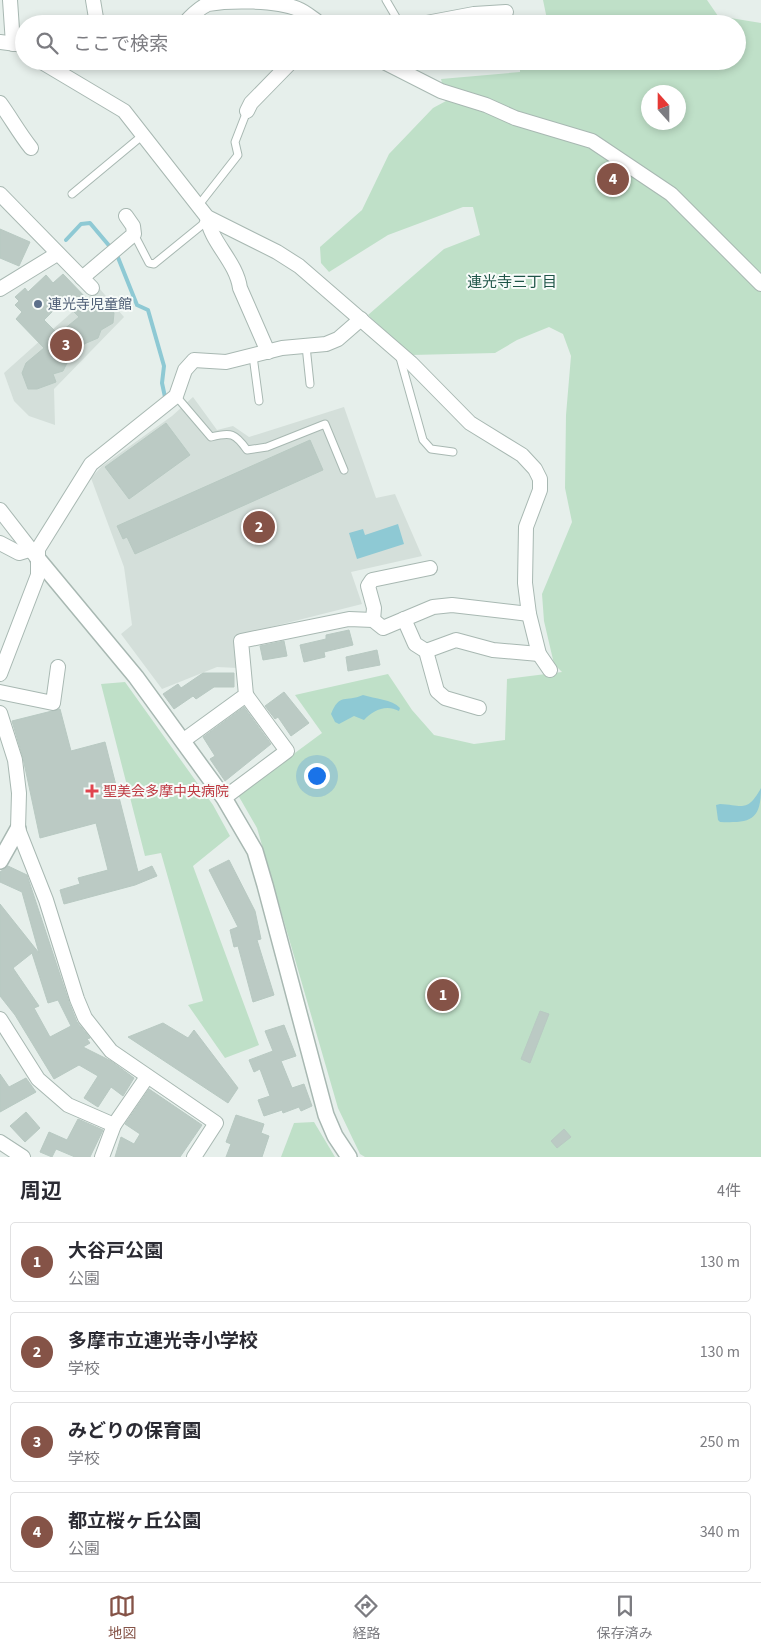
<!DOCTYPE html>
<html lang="ja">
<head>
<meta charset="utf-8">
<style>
	body { margin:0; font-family:"Source Sans 3","Noto Sans JP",sans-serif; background:#f7f7f7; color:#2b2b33 }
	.compass { position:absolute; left:641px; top:85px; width:45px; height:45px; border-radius:50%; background:#fff; box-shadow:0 2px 8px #0003; rotate:339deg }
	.you { position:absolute; left:316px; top:775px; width:18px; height:18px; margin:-12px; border:4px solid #fff; border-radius:50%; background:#1a73e8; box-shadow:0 0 0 8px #1a73e833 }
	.badge { display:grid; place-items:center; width:32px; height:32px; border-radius:50%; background:#855347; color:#fff; font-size:16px; font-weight:700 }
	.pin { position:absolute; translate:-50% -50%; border:2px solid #fff; box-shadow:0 1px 5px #0006 }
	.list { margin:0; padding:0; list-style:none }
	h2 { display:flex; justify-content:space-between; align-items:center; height:65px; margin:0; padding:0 20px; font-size:21px }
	h2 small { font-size:16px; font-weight:400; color:#7c7c81 }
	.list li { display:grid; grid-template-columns:32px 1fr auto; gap:15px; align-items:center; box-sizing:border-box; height:80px; margin:0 10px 10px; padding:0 10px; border:1px solid #e1e1e2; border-radius:5px }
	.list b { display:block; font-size:19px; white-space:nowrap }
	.list p { margin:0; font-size:16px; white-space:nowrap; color:#7c7c81 }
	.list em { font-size:16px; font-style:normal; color:#7c7c81 }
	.icon { flex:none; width:28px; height:28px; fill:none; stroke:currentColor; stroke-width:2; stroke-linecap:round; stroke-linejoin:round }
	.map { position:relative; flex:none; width:761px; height:1157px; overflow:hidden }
	.search { position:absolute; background:#fff; box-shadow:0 2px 8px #0003; left:15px; right:15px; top:15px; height:55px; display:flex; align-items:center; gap:12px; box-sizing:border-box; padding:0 18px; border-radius:28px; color:#7c7c81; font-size:19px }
	.sheet { height:425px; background:#fff }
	nav { display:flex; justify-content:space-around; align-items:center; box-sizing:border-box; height:70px; border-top:1px solid #e1e1e2; background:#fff; font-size:14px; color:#7c7c81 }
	nav a { display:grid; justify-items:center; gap:2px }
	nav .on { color:#855347 }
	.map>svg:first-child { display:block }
</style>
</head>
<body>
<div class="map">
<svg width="761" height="1157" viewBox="0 0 761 1157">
	<rect width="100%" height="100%" fill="#e6efeb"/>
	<g fill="#d4dfda">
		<polygon points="99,288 124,317 54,389 55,425 29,416 14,401 4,373"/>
		<polygon points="193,397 217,430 233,426 249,437 344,407 376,498 395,494 422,556 351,572 362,604 235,636 238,668 217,667 162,689 121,634 132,625 124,567 91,478 102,466 172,416"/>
	</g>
	<g fill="#bfe0c8" fill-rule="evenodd">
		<path d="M543,0h164l11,16 43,7v1134h-396l-5,-3 -22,-46 -81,-280 -19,-33 84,-62 -27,-38 93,-21 24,36 22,25 40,9 31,-4 2,-61 55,-7 -8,-8 -10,-43 -2,-27 30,-72 -7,-34 1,-73 5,-59 -8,-22 -14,-7 -32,13 -22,13 -84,2 -43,-40 76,-66 36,-14 -7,-28h-10l-75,28 -59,37 -8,-9 -1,-16 42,-37 27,-56 44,-46 13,-7 -5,-22 79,-7v-11h217v-37h-189zM648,92h30v30h-30z"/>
		<polygon points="125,682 213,805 230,836 193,866 259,1045 225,1058 188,1005 203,1001 161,853 145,856 101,684"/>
		<polygon points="314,1122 335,1157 281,1157 294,1123"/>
	</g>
	<g fill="#8ec9d4">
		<polygon points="398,524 404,544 357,559 349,533 363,529 365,535"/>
		<path d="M363,695c12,4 29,4 37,13l-1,3c-13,-7 -26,-1 -35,9l-10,-4 -15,8 -4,-2 -4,-8c9,-22 14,-11 32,-19z"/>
		<path d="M761,788c0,33 -11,35 -41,34l-2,-2 -2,-15 4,-1c23,1 27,9 41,-16z"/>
	</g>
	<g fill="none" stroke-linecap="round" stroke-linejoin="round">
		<polyline stroke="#8ec9d4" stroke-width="4" points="66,240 81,224 90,223 117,255 137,305 148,310 164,366 162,383 165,397"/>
	</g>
	<g fill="#bbcac4" stroke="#b8c9c2" fill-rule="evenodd">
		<polygon points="0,229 30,242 19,266 0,258"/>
		<path d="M63,274l26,27 14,-2 4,9 3,-1 4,6 -1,10 -12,7 -3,8 -14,6 -4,10 -12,7 -5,10 -10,3 3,8 -19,7h-9l-6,-16 4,-10 18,-15 -28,-29 6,-7 -7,-7 4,-4 -4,-4 10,-9 3,4 18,-17 7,8zM63,301l16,16 -21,17 -14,-14z"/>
		<polygon points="166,423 190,455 129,499 105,467"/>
		<polygon points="310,440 323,470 135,554 127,537 123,539 117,526"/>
		<polygon points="349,630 353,645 324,652 325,657 304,662 300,645 326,639 326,635"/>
		<polygon points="284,641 287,656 263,660 260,646"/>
		<polygon points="377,650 380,665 348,671 346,657"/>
		<polygon points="203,673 234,673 234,687 214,687 196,699 193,696 174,709 163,694 178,684 181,688"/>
		<polygon points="284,692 309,723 291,736 278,717 275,719 265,706"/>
		<polygon points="244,707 271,744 225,781 210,759 215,756 203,737"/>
		<polygon points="60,709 71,751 105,742 138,872 152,866 157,876 135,885 64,904 60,890 80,884 78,878 108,870 96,823 40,838 23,758 12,721"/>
		<polygon points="229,860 255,911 261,939 257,940 274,995 253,1002 238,946 234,947 230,930 238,927 209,870"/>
		<path d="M8,866l19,9 42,127 8,20 13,16 -3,1 3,4 -7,4 28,14 23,17 -11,18 -12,-9 -13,20 -14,-9 14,-22 -19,-11 -25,14 -39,-64 -15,-19v-92l39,49 -17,-61 -22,-10v-10zM32,953l16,50 10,-3 13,26 -21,11 -16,-29 5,-2 -26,-38z"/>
		<polygon points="540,1011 549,1014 530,1063 521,1059"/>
		<polygon points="163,1023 188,1038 194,1030 238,1088 228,1103 128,1037"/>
		<polygon points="284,1025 296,1056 281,1061 292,1088 304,1084 312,1106 301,1111 299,1107 283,1113 282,1110 264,1116 258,1100 270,1096 260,1069 254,1072 249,1060 273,1051 265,1031"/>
		<polygon points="0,1074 9,1087 26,1078 36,1092 0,1112"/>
		<polygon points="149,1089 202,1125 180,1157 115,1157 121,1137 134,1144 140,1134 125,1124"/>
		<polygon points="26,1112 40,1128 25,1142 10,1126"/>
		<polygon points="236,1115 264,1124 261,1133 269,1136 262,1157 226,1157 231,1144 226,1142"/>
		<polygon points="78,1119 103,1130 90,1157 75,1157 56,1149 52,1157 40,1152 49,1132 67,1140"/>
		<polygon points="564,1129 571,1137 557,1148 551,1141"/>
	</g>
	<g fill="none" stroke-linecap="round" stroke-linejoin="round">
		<defs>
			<g id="service">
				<polyline points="386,0 400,24"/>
				<polyline points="506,12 508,24"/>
				<polyline points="72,194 143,135"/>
				<polyline points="198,206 238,155 235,142 247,111"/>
				<polyline points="134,234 149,263 154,264 202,225 206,218"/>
				<polyline points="306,346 310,384"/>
				<polyline points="399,354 423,440 431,449 453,452"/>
				<polyline points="253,356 259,401"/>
				<path d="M176,396l35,41c20,-5 24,-4 36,13l20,-3 58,-23 19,46"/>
			</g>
			<g id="minor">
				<polyline points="10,0 13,44"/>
				<polyline points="93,0 97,24"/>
				<path d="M184,24c7,-8 15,-16 24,-20 22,-4 69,-4 90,5 8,3 15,10 23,15"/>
				<polyline points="421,24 474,14 506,12"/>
				<polyline points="0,42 24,45"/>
				<polyline points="40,61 124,111 207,217 277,252 299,266 411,363 470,423 522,455 535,469 540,479 540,490 526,527 525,583 529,614 539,654 550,670"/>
				<polyline points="382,61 441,91 486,105 515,118 592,141 671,194 761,284"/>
				<path d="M0,103c11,15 19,30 31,45"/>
				<polyline points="247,111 251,103 292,61"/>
				<polyline points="0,194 92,288"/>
				<path d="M207,217c4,26 29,44 33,71l28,64"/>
				<polyline points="82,278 134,234 133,226 126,216"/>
				<polyline points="0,289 57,254"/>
				<polyline points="0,510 38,559"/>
				<polyline points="0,543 19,553 29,550"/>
				<polyline points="404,619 415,644 426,651 437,691 445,698 479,708"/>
				<polyline points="373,620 374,608 368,586 372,580 430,568"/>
				<polyline points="426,651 456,640 493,650 539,654"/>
				<polyline points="0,674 38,575 38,549 91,464 176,396 185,370 194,360 226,362 282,348 326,344 338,339 361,319"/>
				<polyline points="0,692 53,703 58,667"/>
				<polyline points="0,713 15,760 19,793 18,829 46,900 77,999 85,1018 111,1051 216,1123 194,1157"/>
				<polyline points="184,740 246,695 241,641 349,619 373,620 383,628 433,607 452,605 529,614"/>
				<polyline points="224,798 287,751 246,695"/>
				<polyline points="0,1019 38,1079 68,1105 114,1125"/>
				<polyline points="0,1142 23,1157"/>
				<polyline points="102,1157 114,1125 147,1077"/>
			</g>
			<g id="tertiary">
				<polyline points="38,559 136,677 224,798 255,851 265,885 326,1115 335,1136 349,1157"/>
				<polyline points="0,861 18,829"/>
			</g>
		</defs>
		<use href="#service" stroke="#a8b8b2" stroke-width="9"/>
		<use href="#minor" stroke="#a8b8b2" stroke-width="16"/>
		<use href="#tertiary" stroke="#a8b8b2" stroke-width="18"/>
		<use href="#service" stroke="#fff" stroke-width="7"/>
		<use href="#minor" stroke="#fff" stroke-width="14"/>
		<use href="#tertiary" stroke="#fff" stroke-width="15"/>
	</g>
	<circle fill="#5c6f8a" stroke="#f7fbf9" stroke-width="2" cx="38" cy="304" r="5"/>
	<path fill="#e0444e" stroke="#f7fbf9" stroke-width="2" d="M89.5 783.5h5v5h5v5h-5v5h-5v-5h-5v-5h5z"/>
	<g text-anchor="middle" stroke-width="4" stroke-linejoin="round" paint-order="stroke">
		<g font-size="14" fill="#4e5e75" stroke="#f7fbf9" text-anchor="start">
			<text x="48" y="309">連光寺児童館</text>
		</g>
		<g font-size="14" fill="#be3a42" stroke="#f7fbf9" text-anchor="start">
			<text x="103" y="796">聖美会多摩中央病院</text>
		</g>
		<g font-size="15" fill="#1f5548" stroke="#f7fbf9">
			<text x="512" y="287">連光寺三丁目</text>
		</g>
	</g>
</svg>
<svg class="compass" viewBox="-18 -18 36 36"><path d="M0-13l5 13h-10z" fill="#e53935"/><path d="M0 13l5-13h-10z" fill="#7c7c81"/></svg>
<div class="you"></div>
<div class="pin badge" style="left:443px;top:995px">1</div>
<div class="pin badge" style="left:259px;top:527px">2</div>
<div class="pin badge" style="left:66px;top:345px">3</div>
<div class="pin badge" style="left:613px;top:179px">4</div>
<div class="search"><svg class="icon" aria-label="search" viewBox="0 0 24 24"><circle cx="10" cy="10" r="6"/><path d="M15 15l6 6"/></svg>ここで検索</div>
</div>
<section class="sheet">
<h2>周辺<small>4件</small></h2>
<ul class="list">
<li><span class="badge">1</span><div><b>大谷戸公園</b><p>公園</p></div><em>130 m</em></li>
<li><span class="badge">2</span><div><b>多摩市立連光寺小学校</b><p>学校</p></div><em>130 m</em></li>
<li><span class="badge">3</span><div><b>みどりの保育園</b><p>学校</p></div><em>250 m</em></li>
<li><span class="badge">4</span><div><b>都立桜ヶ丘公園</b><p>公園</p></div><em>340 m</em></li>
</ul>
</section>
<nav>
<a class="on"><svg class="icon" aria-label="map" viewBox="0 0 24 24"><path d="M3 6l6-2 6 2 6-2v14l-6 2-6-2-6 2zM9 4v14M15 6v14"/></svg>地図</a>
<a><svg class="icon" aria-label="directions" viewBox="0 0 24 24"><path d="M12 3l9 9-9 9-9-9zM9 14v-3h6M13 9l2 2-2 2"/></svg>経路</a>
<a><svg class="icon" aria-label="saved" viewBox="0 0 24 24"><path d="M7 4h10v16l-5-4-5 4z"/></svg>保存済み</a>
</nav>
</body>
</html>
